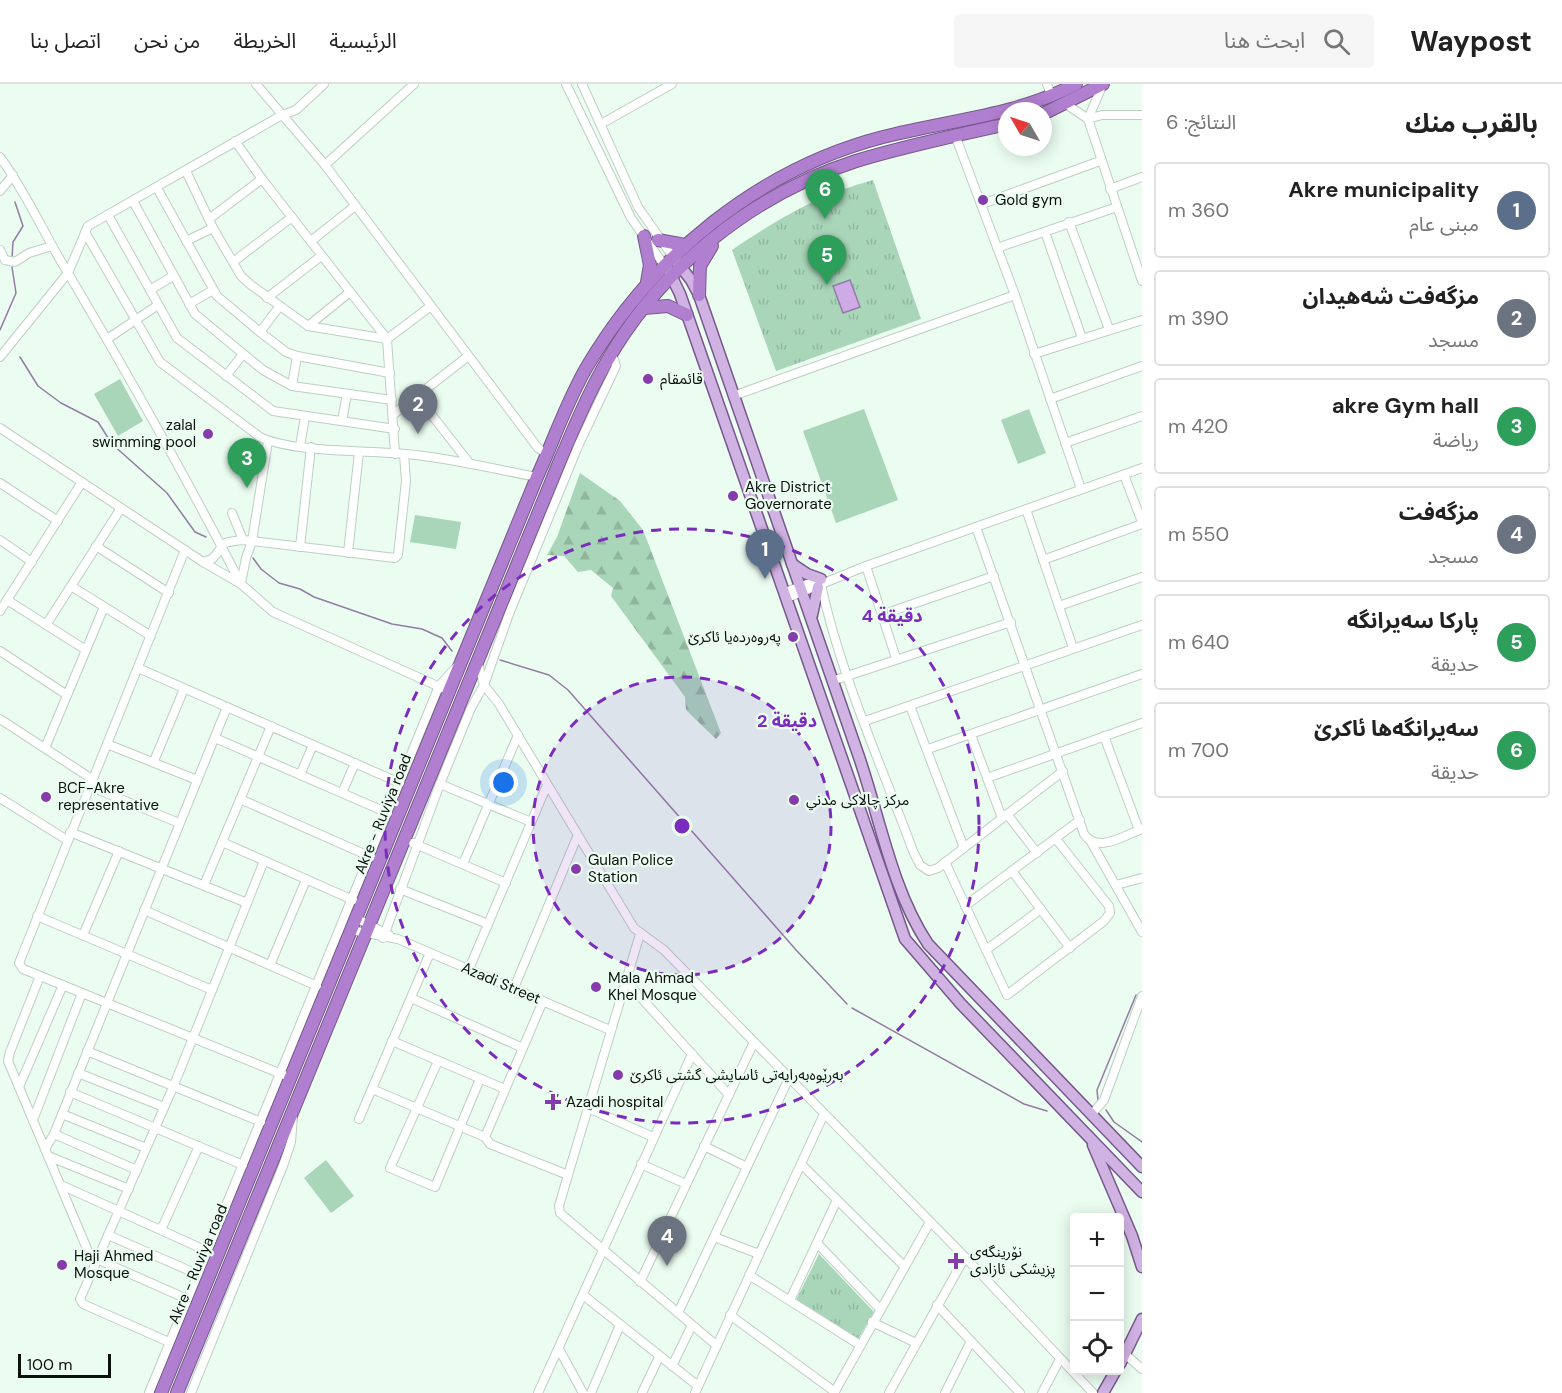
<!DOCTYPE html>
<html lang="ar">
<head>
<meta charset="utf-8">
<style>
	body { margin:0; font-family:"DM Sans","Noto Sans Arabic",sans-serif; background:#f6f6f6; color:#222; direction:rtl }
	.controls { position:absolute; right:18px; bottom:18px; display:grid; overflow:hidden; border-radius:6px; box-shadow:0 3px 15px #0003 }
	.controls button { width:54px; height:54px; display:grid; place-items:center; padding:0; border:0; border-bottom:2px solid #e0e0e0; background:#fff; color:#222; font:30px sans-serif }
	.compass { position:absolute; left:998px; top:18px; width:54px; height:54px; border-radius:50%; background:#fff; box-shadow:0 3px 15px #0003; rotate:309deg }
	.scale { position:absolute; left:18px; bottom:15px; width:93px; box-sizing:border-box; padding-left:6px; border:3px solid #0b110d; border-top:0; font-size:16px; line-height:21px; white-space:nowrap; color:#0b110d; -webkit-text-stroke:4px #ebfdf1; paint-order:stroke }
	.you { position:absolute; left:504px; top:699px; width:21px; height:21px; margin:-15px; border:4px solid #fff; border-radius:50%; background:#1a73e8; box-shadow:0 0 0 9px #1a73e833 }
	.badge { display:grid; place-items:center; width:39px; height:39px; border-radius:50%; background:#853bac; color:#fff; font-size:20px; font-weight:700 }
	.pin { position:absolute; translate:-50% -50px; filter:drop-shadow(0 2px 3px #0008) }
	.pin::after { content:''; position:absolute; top:32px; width:21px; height:18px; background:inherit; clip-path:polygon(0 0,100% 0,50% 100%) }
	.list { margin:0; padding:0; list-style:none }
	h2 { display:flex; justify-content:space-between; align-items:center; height:78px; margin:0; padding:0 24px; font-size:26px }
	h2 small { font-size:20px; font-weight:400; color:#767676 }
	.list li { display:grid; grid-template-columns:39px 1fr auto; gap:18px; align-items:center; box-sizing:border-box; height:96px; margin:0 12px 12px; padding:0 12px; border:2px solid #e0e0e0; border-radius:6px }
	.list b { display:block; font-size:22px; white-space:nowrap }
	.list p { margin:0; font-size:20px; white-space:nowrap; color:#767676 }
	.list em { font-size:20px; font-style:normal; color:#767676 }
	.icon { flex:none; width:33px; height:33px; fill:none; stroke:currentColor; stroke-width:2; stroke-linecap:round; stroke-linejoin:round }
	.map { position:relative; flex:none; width:1142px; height:1309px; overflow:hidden; direction:ltr }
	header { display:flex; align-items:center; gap:36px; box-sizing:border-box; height:84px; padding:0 30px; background:#fff; border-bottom:2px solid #e0e0e0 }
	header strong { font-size:28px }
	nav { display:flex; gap:33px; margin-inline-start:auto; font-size:21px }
	.search { width:420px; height:54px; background:#f6f6f6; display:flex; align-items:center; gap:15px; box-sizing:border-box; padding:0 21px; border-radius:6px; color:#767676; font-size:22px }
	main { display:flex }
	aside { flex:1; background:#fff }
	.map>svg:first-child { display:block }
</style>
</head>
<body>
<header>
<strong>Waypost</strong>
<div class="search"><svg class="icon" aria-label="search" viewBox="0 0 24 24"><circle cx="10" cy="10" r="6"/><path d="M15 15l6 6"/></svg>ابحث هنا</div>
<nav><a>الرئيسية</a><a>الخريطة</a><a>من نحن</a><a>اتصل بنا</a></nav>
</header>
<main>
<aside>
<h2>بالقرب منك<small>النتائج: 6</small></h2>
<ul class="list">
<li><span class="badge" style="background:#5c6f8a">1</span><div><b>Akre municipality</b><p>مبنى عام</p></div><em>360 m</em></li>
<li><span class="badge" style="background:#6b7280">2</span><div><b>مزگەفت شه‌هيدان</b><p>مسجد</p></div><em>390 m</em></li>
<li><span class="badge" style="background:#2e9e5b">3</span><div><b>akre Gym hall</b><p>رياضة</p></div><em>420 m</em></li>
<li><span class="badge" style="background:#6b7280">4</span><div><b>مزگەفت</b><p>مسجد</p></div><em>550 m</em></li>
<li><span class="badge" style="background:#2e9e5b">5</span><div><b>پارکا سەیرانگه</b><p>حديقة</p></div><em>640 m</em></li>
<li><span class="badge" style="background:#2e9e5b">6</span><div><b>سەیرانگەها ئاکرێ</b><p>حديقة</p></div><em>700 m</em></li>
</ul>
</aside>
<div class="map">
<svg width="1142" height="1309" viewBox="0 0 1142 1309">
	<defs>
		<pattern id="forest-firs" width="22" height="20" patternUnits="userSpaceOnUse" patternTransform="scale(1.5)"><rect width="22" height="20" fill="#a9d5b9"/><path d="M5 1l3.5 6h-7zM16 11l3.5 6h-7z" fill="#90b69e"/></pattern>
		<pattern id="park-tufts" width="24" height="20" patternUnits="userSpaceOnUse" patternTransform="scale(1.5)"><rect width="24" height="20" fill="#a9d5b9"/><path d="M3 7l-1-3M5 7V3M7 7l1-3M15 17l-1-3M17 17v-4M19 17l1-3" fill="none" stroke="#90b69e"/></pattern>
	</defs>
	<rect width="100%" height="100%" fill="#ebfdf1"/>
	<polygon fill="url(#forest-firs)" points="580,389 620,417 643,446 721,649 716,655 686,626 685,613 611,512 613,504 591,486 578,488 564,472 547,471 557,453"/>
	<g fill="url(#park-tufts)">
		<path d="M873,96l48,139 -145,52 -44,-121c49,-33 84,-54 141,-70z"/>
		<polygon points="819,1170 874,1228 858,1255 796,1216"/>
	</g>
	<g fill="#a9d5b9">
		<polygon points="120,295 143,337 118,352 94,310"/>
		<polygon points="864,325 898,416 836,439 803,347"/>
		<polygon points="1029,325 1046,369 1018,380 1001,336"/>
		<polygon points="415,431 461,438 456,465 410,458"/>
		<polygon points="326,1076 354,1112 331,1129 304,1094"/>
	</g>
	<polygon fill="#ceaae6" stroke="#947ca5" stroke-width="1.5" points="850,196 860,223 843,229 833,202"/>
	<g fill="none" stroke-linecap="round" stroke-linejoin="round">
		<g stroke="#947ca5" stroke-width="1.5">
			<polyline points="12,174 13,158 23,142 15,118"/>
			<polyline points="0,246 16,209 12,183"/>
			<polyline points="20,273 38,302 61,319 98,338 112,360 167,409 195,448 206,453"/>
			<polyline points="253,474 261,485 279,499 300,505 314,513 392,540 422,545 442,554 452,567"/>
			<polyline points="500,576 549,591 568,606 797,867 847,920"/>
			<polyline points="852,924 1024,1020 1047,1027"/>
			<polyline points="1098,1016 1097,1006 1136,911"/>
			<polyline points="1106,1026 1114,1038 1142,1058"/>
		</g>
		<defs>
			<g id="minor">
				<polyline points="256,0 325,81 538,364 547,370"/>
				<polyline points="566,0 631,134 664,181"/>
				<polyline points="582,0 638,123 673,173"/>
				<polyline points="1047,0 1052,13"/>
				<polyline points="1066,20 1088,35 1142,197"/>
				<polyline points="1088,35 1102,31 1142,31"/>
				<polyline points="1088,35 1103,0"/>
				<polyline points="601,40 672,0"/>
				<polyline points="955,51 1015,211 1081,405"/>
				<polyline points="235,57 262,95 387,255 395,370"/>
				<path d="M0,73c27,37 42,73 65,111 61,103 121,209 176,316l32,28 169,76"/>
				<polyline points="325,81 414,0"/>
				<polyline points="186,87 213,144 241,192 251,201 308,242 387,255 431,222"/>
				<polyline points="157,104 217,212 260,248 286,268 297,272 390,289"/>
				<polyline points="1110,105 1142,93"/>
				<polyline points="0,107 13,91"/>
				<polyline points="133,117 195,230 263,286 292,302 392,316"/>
				<polyline points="982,120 1100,77"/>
				<polyline points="108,131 177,254 273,327 395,345"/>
				<polyline points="209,135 262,95"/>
				<polyline points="1069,138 1109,245"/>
				<path d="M85,148l75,130 100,75c34,16 107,13 146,17 44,4 88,15 131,23"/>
				<polyline points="1045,148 1082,254"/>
				<polyline points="186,157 213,144"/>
				<polyline points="311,157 355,122"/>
				<polyline points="997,164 1117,123"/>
				<polyline points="0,166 5,176"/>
				<polyline points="5,176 15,178 29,169 52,162"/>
				<polyline points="233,178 292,133"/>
				<polyline points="150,206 173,192"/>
				<polyline points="267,214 321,172"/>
				<polyline points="189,220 213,206"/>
				<polyline points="308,242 350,208"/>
				<polyline points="260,248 279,223"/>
				<polyline points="107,255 158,221"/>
				<polyline points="1034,270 1142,236"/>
				<polyline points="0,273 68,189 88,142 282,31 296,26 324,0"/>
				<polyline points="226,292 243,270"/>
				<polyline points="292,302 297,272"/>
				<polyline points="417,312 470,380"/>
				<polyline points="733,312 1015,211"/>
				<polyline points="1050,315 1142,282"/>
				<polyline points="394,330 467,273"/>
				<polyline points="342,337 347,310"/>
				<polyline points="0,344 203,478 241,500"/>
				<polyline points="1065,359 1142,332"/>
				<polyline points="300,362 305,333"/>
				<polyline points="1124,391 1142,438"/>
				<polyline points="0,399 58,437"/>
				<polyline points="1026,425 1073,564"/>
				<polyline points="232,429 243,456"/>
				<path d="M976,443l108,307c13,20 41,1 58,-5"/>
				<polyline points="0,456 32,478"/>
				<polyline points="96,462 169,509"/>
				<polyline points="300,463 311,363"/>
				<polyline points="185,466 19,879 23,885 284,991"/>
				<polyline points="348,469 359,368"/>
				<polyline points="1043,476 1142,440"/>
				<path d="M203,478l9,-3c16,-15 2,-16 31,-19l152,18 3,-3 8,-74 -2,-27"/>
				<polyline points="866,482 896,574"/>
				<polyline points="241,499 246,474 252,457 268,357"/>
				<path d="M821,501c20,91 60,179 92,266l7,14 9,6 9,-3 125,-97"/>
				<polyline points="71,502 151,552"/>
				<polyline points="785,508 821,495"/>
				<polyline points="787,514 866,482 1142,384"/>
				<polyline points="7,516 86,566"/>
				<polyline points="1059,522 1142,493"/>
				<polyline points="0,527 82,398"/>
				<polyline points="881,531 994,492"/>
				<polyline points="46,541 121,424"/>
				<polyline points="0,567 67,611"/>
				<polyline points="478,580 484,601 499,620 634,844 664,866 965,1173 1093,1309"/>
				<polyline points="138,584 400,699"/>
				<polyline points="832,597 1011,538"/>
				<polyline points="910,622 964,764"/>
				<polyline points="0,635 92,695"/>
				<polyline points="865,637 1142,541"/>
				<polyline points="971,651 1002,734"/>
				<polyline points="1104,652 1139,746"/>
				<polyline points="215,654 388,729"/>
				<polyline points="107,660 197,696"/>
				<polyline points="45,664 104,523"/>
				<polyline points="928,665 1142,590"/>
				<polyline points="154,677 184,605"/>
				<polyline points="300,691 313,661"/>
				<polyline points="987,694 1142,639"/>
				<polyline points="440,700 531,738"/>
				<polyline points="89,702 179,739"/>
				<polyline points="342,709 355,679"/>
				<polyline points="0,714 67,756"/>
				<polyline points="240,715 371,773"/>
				<polyline points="1007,730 1037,769"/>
				<polyline points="70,748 247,819"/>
				<polyline points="222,758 353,816"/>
				<polyline points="1091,758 1142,848"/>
				<polyline points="413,759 506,799"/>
				<polyline points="945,778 1007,911 1104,837 1110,829 1109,822 1056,755"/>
				<polyline points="463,780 518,651"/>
				<polyline points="1012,787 1070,864"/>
				<polyline points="204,801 271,642"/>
				<polyline points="1116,801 1142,794"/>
				<polyline points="400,805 488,840"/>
				<polyline points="965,822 1080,736"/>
				<polyline points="144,826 317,902"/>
				<polyline points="37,832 212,906"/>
				<polyline points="356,834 389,851"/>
				<polyline points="351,846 398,855 610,946"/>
				<polyline points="640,850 568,1091 559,1122 560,1129 716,1261"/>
				<polyline points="83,851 119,767"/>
				<polyline points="383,854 440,700 471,624 484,601 509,530 579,360 616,282 612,270"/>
				<polyline points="986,866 1041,825"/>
				<polyline points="270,881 306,796"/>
				<polyline points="469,885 547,701"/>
				<polyline points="40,892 10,968 8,977 90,1172 187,1215"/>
				<polyline points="625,896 729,1011"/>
				<polyline points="514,904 577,753"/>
				<polyline points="411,914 523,964"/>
				<polyline points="392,957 505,1005"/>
				<polyline points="87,967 261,1038"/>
				<polyline points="438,977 390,1084 435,1103 480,995"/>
				<polyline points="78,989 164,1023"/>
				<polyline points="19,1003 63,901"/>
				<polyline points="372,1005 485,1053 490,1060 568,1091"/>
				<polyline points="70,1008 243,1081"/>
				<polyline points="588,1024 653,1053"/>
				<polyline points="62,1030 146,1064"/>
				<polyline points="1092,1030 1104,1016 1142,912"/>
				<polyline points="359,1035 430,869"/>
				<polyline points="33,1036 82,909"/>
				<polyline points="54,1050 137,1086"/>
				<polyline points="485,1053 543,917"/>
				<polyline points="704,1062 747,1083"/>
				<polyline points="45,1065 54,1050 227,623"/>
				<polyline points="48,1072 129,1105"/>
				<polyline points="641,1080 686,1100"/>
				<polyline points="801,1080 904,1182"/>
				<polyline points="61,1101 207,1167"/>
				<polyline points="161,1146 199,1062"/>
				<polyline points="108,1151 197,1190"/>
				<polyline points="714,1153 759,1170"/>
				<polyline points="817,1159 879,1224"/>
				<polyline points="749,1191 860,1261"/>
				<polyline points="640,1198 754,958"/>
				<polyline points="583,1211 698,1302"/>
				<polyline points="790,1216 837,1116"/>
				<polyline points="937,1221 1020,1309"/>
				<polyline points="678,1229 789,994"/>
				<polyline points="730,1231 835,1308"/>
				<polyline points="872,1238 916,1259"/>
				<polyline points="169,1258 83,1220 80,1215 174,1001 264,777"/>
				<polyline points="559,1265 583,1309"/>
				<polyline points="1125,1270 1142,1285"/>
				<polyline points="672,1282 692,1241"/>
				<polyline points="149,1309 439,602 459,580"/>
				<polyline points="191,1309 283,1082 291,1058 293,1032"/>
				<polyline points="538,1309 692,970"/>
				<polyline points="591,1309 620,1241"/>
				<polyline points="642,1309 659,1273"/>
				<polyline points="695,1309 824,1030"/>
				<polyline points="834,1309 930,1138"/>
				<polyline points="889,1309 965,1173"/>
				<polyline points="945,1309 971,1257"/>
				<polyline points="1042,1309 1060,1275"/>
			</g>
			<g id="major">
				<path d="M677,178l14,18 8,15c52,153 105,306 159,459 22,63 33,134 70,190l214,223"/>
				<polyline points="669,187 680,210 905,855 961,920 1142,1108"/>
				<polyline points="792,480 807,490 821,495"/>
				<polyline points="812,531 818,503"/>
				<polyline points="1093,1061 1132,1152 1142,1183"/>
				<polyline points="1120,1280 1142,1235"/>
				<polyline points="1103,1309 1116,1286"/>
			</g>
			<g id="highway">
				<polyline points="1043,30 1103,0"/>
				<polyline points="644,152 650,181 647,198"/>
				<polyline points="658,156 685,161"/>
				<polyline points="699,211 700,182 712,162"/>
				<polyline points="644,224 668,222 687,231"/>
				<path d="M161,1309l376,-916c17,-37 30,-77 51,-112 65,-109 171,-196 295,-228 65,-17 133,-21 193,-53"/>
				<path d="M177,1309l384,-935c14,-32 27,-65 45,-95 53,-94 147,-169 250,-202 49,-15 101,-26 151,-37"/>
			</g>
		</defs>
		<use href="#minor" stroke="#bdcfc3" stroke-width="10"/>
		<use href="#major" stroke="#77588c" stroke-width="13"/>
		<use href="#highway" stroke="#77588c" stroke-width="14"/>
		<use href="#minor" stroke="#fff" stroke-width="8"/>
		<use href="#major" stroke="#d0b2e3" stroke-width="10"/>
		<use href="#highway" stroke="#b17fd0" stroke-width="12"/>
	</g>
	<circle cx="682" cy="742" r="149" fill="#7b2cbf" fill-opacity=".12"/>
	<g fill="none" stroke="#7b2cbf" stroke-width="3" stroke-dasharray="10 8">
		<circle cx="682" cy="742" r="149"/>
		<circle cx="682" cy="742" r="297"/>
	</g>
	<g fill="#853bac" stroke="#ebfdf1" stroke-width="2">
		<circle cx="983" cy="116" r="6"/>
		<circle cx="648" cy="295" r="6"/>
		<circle cx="208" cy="350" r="6"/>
		<circle cx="733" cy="412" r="6"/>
		<circle cx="793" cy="553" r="6"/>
		<circle cx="46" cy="713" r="6"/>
		<circle cx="794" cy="716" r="6"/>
		<circle cx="576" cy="785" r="6"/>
		<circle cx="596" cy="903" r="6"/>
		<circle cx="618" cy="991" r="6"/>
		<path d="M550 1009h6v6h6v6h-6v6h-6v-6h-6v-6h6z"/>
		<path d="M953 1168h6v6h6v6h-6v6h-6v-6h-6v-6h6z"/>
		<circle cx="62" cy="1181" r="6"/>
	</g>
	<g text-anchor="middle" stroke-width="4.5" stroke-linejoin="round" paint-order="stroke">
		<g font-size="15" fill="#0b110d" stroke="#ebfdf1" text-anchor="start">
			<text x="995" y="121">Gold gym</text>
			<text x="660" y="300">قائمقام</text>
			<text x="196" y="346" text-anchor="end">zalal<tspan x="196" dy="17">swimming pool</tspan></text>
			<text x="745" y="408">Akre District<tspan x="745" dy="17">Governorate</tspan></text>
			<text x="781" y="558" text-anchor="end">پەروەردەیا ئاكرێ</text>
			<text x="58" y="709">BCF-Akre<tspan x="58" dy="17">representative</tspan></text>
			<text x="806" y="721">مركز چالاکى مدني</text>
			<text x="588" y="781">Gulan Police<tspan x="588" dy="17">Station</tspan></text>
			<text x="608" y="899">Mala Ahmad<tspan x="608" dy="17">Khel Mosque</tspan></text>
			<text x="630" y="996">بەرێوەبەرایەتی ئاسایشی گشتی ئاکرێ</text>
			<text x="566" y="1023">Azadi hospital</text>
			<text x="970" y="1173">نۆرینگەی<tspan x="970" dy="17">پزیشکی ئازادی</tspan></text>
			<text x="74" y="1177">Haji Ahmed<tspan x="74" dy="17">Mosque</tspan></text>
		</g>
		<g font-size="15" fill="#0b110d" stroke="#ebfdf1">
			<text transform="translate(383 730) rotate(-68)" y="5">Akre - Ruviya road</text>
			<text transform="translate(501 899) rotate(23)" y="5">Azadi Street</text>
			<text transform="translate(198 1180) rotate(-67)" y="5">Akre - Ruviya road</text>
		</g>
	</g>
	<circle cx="682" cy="742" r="9" fill="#7b2cbf" stroke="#ebfdf1" stroke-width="3"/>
	<g font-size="18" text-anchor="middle" font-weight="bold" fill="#7b2cbf" stroke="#ebfdf1" stroke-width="4.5" stroke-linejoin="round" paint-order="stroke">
		<text x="892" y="538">4 دقيقة</text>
		<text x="787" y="643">2 دقيقة</text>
	</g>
</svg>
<div class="controls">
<button>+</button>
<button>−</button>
<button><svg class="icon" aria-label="locate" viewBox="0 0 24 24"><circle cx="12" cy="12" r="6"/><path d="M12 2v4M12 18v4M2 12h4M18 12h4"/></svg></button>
</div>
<svg class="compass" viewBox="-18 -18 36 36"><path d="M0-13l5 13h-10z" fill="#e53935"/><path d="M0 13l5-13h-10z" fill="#767676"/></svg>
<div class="scale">100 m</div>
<div class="you"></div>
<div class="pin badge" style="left:765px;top:495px;background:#5c6f8a">1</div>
<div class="pin badge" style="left:418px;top:350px;background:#6b7280">2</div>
<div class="pin badge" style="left:247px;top:404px;background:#2e9e5b">3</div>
<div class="pin badge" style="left:667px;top:1182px;background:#6b7280">4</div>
<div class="pin badge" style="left:827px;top:201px;background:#2e9e5b">5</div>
<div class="pin badge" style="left:825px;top:135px;background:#2e9e5b">6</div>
</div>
</main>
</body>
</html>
